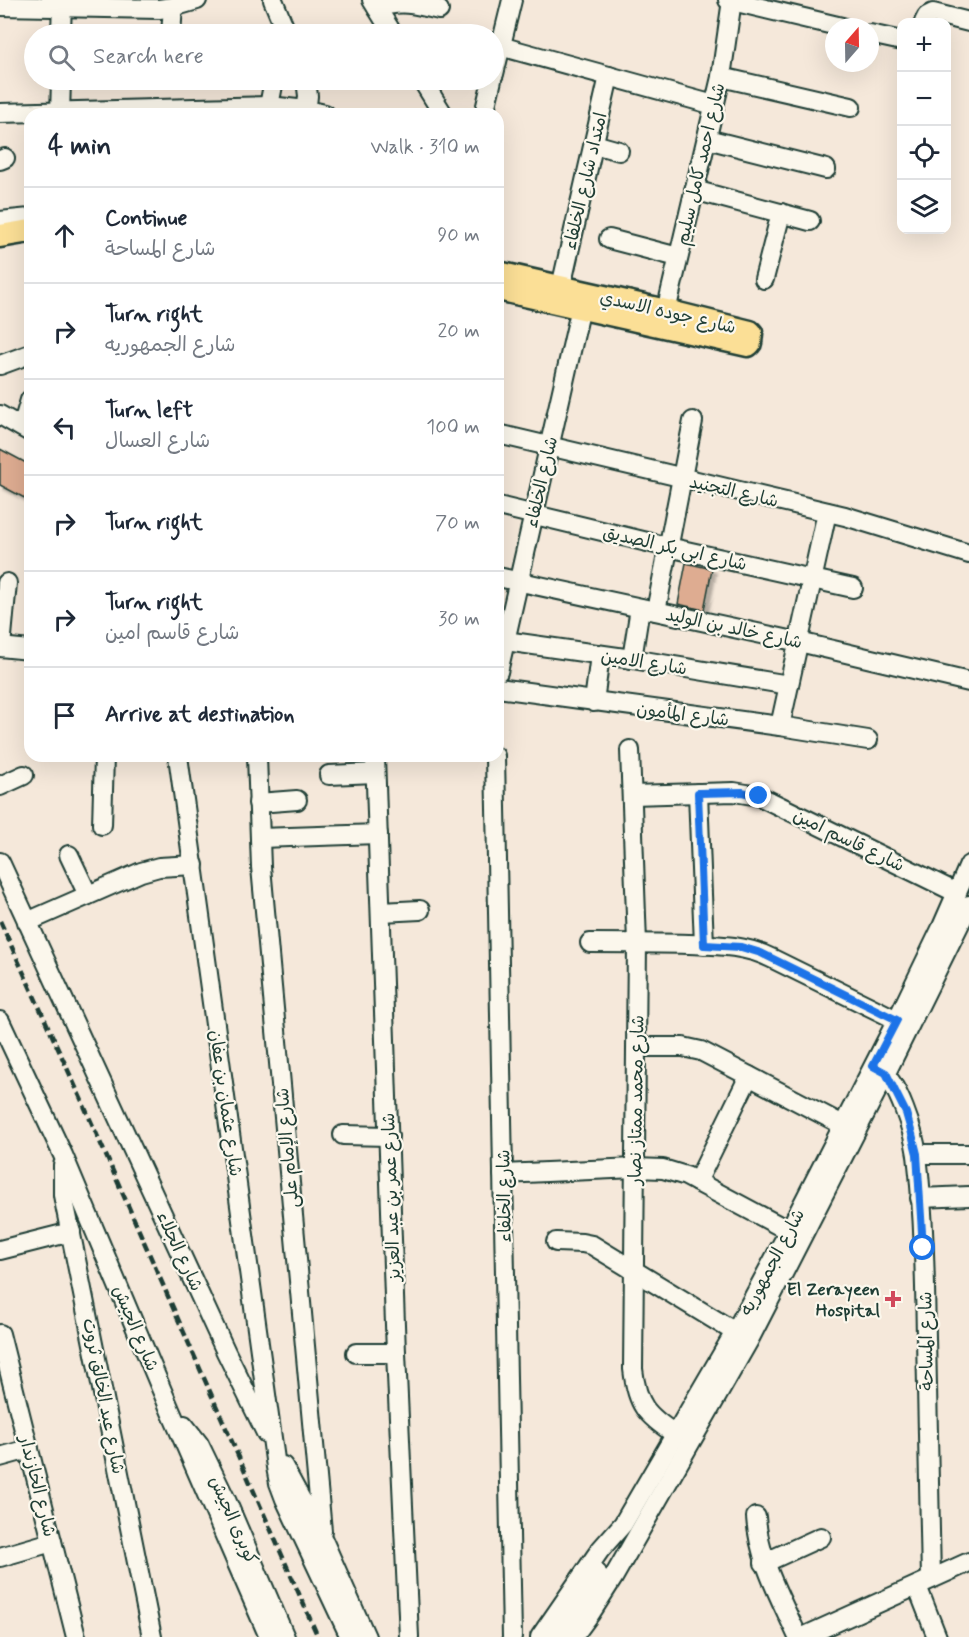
<!DOCTYPE html>
<html lang="en">
<head>
<meta charset="utf-8">
<style>
	body { margin:0; font-family:Mynerve,"Playpen Sans Arabic",sans-serif; background:#f2f2f3; color:#1f2937 }
	.controls { position:absolute; right:18px; top:18px; display:grid; overflow:hidden; border-radius:12px; box-shadow:0 6px 24px #0002 }
	.controls button { width:54px; height:54px; display:grid; place-items:center; padding:0; border:0; border-bottom:2px solid #e0e1e3; background:#fff; color:#1f2937; font:30px sans-serif }
	.compass { position:absolute; left:825px; top:18px; width:54px; height:54px; border-radius:50%; background:#fff; box-shadow:0 6px 24px #0002; rotate:20deg }
	.stop { position:absolute; width:18px; height:18px; margin:-14px; border:4px solid #1a73e8; border-radius:50%; background:#fff }
	.stop.end { background:#1a73e8; border-color:#fff; box-shadow:0 2px 6px #0008 }
	.list { margin:0; padding:0; list-style:none }
	h2 { display:flex; justify-content:space-between; align-items:center; height:78px; margin:0; padding:0 24px; font-size:26px }
	h2 small { font-size:20px; font-weight:400; color:#747a83 }
	.list li { display:grid; grid-template-columns:39px 1fr auto; gap:18px; align-items:center; box-sizing:border-box; height:96px; padding:0 24px; border-top:2px solid #e0e1e3 }
	.list b { display:block; font-size:22px; white-space:nowrap }
	.list p { margin:0; font-size:20px; white-space:nowrap; color:#747a83 }
	.list em { font-size:20px; font-style:normal; color:#747a83 }
	.icon { flex:none; width:33px; height:33px; fill:none; stroke:currentColor; stroke-width:2; stroke-linecap:round; stroke-linejoin:round }
	.map { position:relative; flex:none; width:969px; height:1637px; overflow:hidden }
	.search { position:absolute; background:#fff; box-shadow:0 6px 24px #0002; left:24px; top:24px; width:480px; height:66px; display:flex; align-items:center; gap:15px; box-sizing:border-box; padding:0 21px; border-radius:33px; color:#747a83; font-size:22px }
	.panel { position:absolute; background:#fff; box-shadow:0 6px 24px #0002; left:24px; top:108px; width:480px; height:654px; border-radius:18px }
	.map>svg:first-child { display:block }
</style>
</head>
<body>
<div class="map">
<svg width="969" height="1637" viewBox="0 0 969 1637">
	<defs>
		<filter id="shadow"><feDropShadow dx="4" dy="4" stdDeviation="1.5" flood-color="#0004"/></filter>
	</defs>
	<rect width="100%" height="100%" fill="#f5e8da"/>
	<filter id="ink" filterUnits="userSpaceOnUse"><feTurbulence type="fractalNoise" baseFrequency=".0167" numOctaves="2"/><feDisplacementMap in="SourceGraphic" scale="12" xChannelSelector="R" yChannelSelector="G"/><feConvolveMatrix kernelMatrix="1 2 1 2 8 2 1 2 1" color-interpolation-filters="sRGB"/></filter>
	<g filter="url(#ink)">
		<g fill="#deac91" stroke="#1f3d34" stroke-width="1.5" filter="url(#shadow)">
			<polygon points="0,449 30,465 30,501 0,485"/>
			<polygon points="686,563 712,569 704,610 678,604"/>
		</g>
		<g fill="none" stroke-linecap="round" stroke-linejoin="round">
			<defs>
				<g id="minor">
					<polyline points="273,0 287,34"/>
					<polyline points="372,0 393,34"/>
					<polyline points="728,0 842,27"/>
					<polyline points="0,6 159,9 173,7 197,0"/>
					<path d="M377,8c23,-8 38,-4 62,2"/>
					<polyline points="924,22 927,16 933,13 969,22"/>
					<polyline points="61,34 62,0"/>
					<polyline points="171,34 173,7"/>
					<polyline points="870,34 902,41"/>
					<polyline points="500,46 714,105"/>
					<polyline points="494,74 512,0"/>
					<polyline points="721,77 851,107"/>
					<polyline points="306,80 308,96 306,114"/>
					<polyline points="422,80 443,114"/>
					<polyline points="269,106 274,80"/>
					<polyline points="0,113 269,106 307,110 325,114"/>
					<polyline points="60,114 61,80"/>
					<polyline points="484,114 492,80"/>
					<polyline points="707,139 826,169"/>
					<polyline points="594,144 619,151"/>
					<polyline points="0,160 5,158"/>
					<polyline points="694,190 810,221"/>
					<polyline points="0,221 30,218"/>
					<polyline points="609,239 678,257"/>
					<polyline points="764,279 781,213"/>
					<polyline points="561,287 609,76"/>
					<polyline points="663,324 721,77 732,0"/>
					<polyline points="0,365 30,354"/>
					<polyline points="0,415 30,432"/>
					<polyline points="22,427 30,400"/>
					<polyline points="498,434 845,516 969,554"/>
					<polyline points="498,506 668,547 853,588"/>
					<polyline points="498,577 799,642 969,682"/>
					<polyline points="656,611 693,421"/>
					<polyline points="498,640 632,659 789,685"/>
					<polyline points="0,647 30,650"/>
					<polyline points="1,647 7,583"/>
					<polyline points="632,659 640,608"/>
					<polyline points="498,672 584,294"/>
					<polyline points="498,688 780,726 868,740"/>
					<polyline points="594,702 600,655"/>
					<polyline points="780,726 827,512"/>
					<path d="M630,750l7,193 -4,426c4,36 13,46 42,65"/>
					<polyline points="178,756 276,1467 279,1483 285,1499 350,1637"/>
					<polyline points="257,756 261,867 322,1531"/>
					<polyline points="375,756 396,1353 409,1637"/>
					<polyline points="495,756 512,1637"/>
					<polyline points="329,775 375,773"/>
					<polyline points="0,786 24,775"/>
					<polyline points="698,793 704,945"/>
					<polyline points="632,795 734,792 759,796 957,893"/>
					<polyline points="258,803 297,800"/>
					<polyline points="102,825 104,756"/>
					<polyline points="260,838 378,834"/>
					<polyline points="69,855 88,895"/>
					<polyline points="0,862 226,1352 266,1433"/>
					<polyline points="381,912 420,910"/>
					<polyline points="27,922 141,872 159,867 194,865"/>
					<path d="M590,943c33,0 66,0 99,1 28,1 56,1 82,14l126,62"/>
					<polyline points="0,1021 63,1155 171,1412 269,1637"/>
					<polyline points="637,1047 683,1047 701,1051 843,1125"/>
					<path d="M879,1070c19,10 35,64 38,85 7,60 8,122 9,183 2,80 3,161 5,241"/>
					<polyline points="343,1135 389,1136"/>
					<polyline points="917,1154 969,1154"/>
					<polyline points="63,1165 63,1195 152,1637"/>
					<polyline points="503,1174 635,1168 663,1169 686,1176 789,1231"/>
					<polyline points="697,1182 749,1076"/>
					<polyline points="920,1198 969,1196"/>
					<polyline points="556,1242 582,1243 592,1245 735,1332"/>
					<polyline points="0,1250 71,1232"/>
					<polyline points="0,1334 76,1637"/>
					<polyline points="356,1353 396,1353"/>
					<polyline points="184,1425 199,1444 227,1502 285,1637"/>
					<polyline points="0,1457 29,1449"/>
					<polyline points="283,1466 323,1540 366,1637"/>
					<path d="M756,1517c3,44 24,80 42,120"/>
					<polyline points="0,1557 52,1542"/>
					<polyline points="764,1563 821,1537"/>
					<polyline points="917,1586 937,1637"/>
					<polyline points="540,1637 600,1550 623,1524 735,1332 789,1231 897,1020 941,929 969,865"/>
					<polyline points="557,1637 597,1573"/>
					<polyline points="573,1637 590,1614 613,1578 749,1340 886,1073 969,905"/>
					<polyline points="803,1637 969,1562"/>
				</g>
				<g id="major">
					<polyline points="0,236 30,231"/>
					<polyline points="498,273 666,311 750,332 751,333 750,343 748,345 498,289"/>
				</g>
			</defs>
			<use href="#minor" stroke="#1f3d34" stroke-width="22"/>
			<use href="#major" stroke="#1f3d34" stroke-width="27"/>
			<use href="#minor" stroke="#fbf7ec" stroke-width="18"/>
			<use href="#major" stroke="#fbdf96" stroke-width="22"/>
			<polyline stroke="#1f3d34" stroke-width="4.5" stroke-dasharray="9 4.5" stroke-linecap="butt" points="0,921 82,1101 318,1637"/>
		</g>
	</g>
	<g fill="none" stroke-linecap="round" stroke-linejoin="round" filter="url(#ink)">
		<polyline stroke="#1a73e8" stroke-width="8" points="759,796 742,792 698,793 704,945 741,947 761,953 897,1020 873,1066 886,1073 906,1113 912,1134 917,1154 923,1248"/>
	</g>
	<path fill="#d1495b" stroke="#fbf7ec" stroke-width="2" d="M890 1290h6v6h6v6h-6v6h-6v-6h-6v-6h6z"/>
	<g text-anchor="middle" stroke-width="4.5" stroke-linejoin="round" paint-order="stroke">
		<g font-size="18" fill="#1f3d34" stroke="#fbf7ec">
			<text transform="translate(700 164) rotate(-77)" y="6">شارع احمد كامل سليم</text>
			<text transform="translate(585 181) rotate(-77)" y="6">امتداد شارع الخلفاء</text>
			<text transform="translate(668 312) rotate(13)" y="6">شارع جوده الاسدي</text>
			<text transform="translate(541 482) rotate(-77)" y="6">شارع الخلفاء</text>
			<text transform="translate(734 491) rotate(13)" y="6">شارع التجنيد</text>
			<text transform="translate(675 548) rotate(13)" y="6">شارع ابى بكر الصديق</text>
			<text transform="translate(734 628) rotate(12)" y="6">شارع خالد بن الوليد</text>
			<text transform="translate(644 662) rotate(9)" y="6">شارع الامين</text>
			<text transform="translate(683 714) rotate(7)" y="6">شارع المأمون</text>
			<text transform="translate(849 840) rotate(26)" y="6">شارع قاسم امين</text>
			<text transform="translate(636 1100) rotate(-89)" y="6">شارع محمد ممتاز نصار</text>
			<text transform="translate(226 1103) rotate(82)" y="6">شارع عثمان بن عفان</text>
			<text transform="translate(287 1148) rotate(-95)" y="6">شارع الإمام على</text>
			<text transform="translate(504 1196) rotate(-91)" y="6">شارع الخلفاء</text>
			<text transform="translate(391 1197) rotate(-92)" y="6">شارع عمر بن عبد العزيز</text>
			<text transform="translate(180 1251) rotate(65)" y="6">شارع الجلاء</text>
			<text transform="translate(772 1262) rotate(-62)" y="6">شارع الجمهوريه</text>
			<text transform="translate(136 1328) rotate(67)" y="6">شارع الجيش</text>
			<text transform="translate(926 1341) rotate(-91)" y="6">شارع المساحة</text>
			<text transform="translate(104 1396) rotate(79)" y="6">شارع عبد الخالق ثروت</text>
			<text transform="translate(38 1486) rotate(76)" y="6">شارع الخازندار</text>
			<text transform="translate(234 1520) rotate(66)" y="6">كوبرى الجيش</text>
		</g>
		<g font-size="18" font-weight="bold" fill="#1f3d34" stroke="#fbf7ec" text-anchor="end">
			<text x="880" y="1295">El Zerayeen<tspan x="880" dy="21">Hospital</tspan></text>
		</g>
	</g>
</svg>
<div class="controls">
<button>+</button>
<button>−</button>
<button><svg class="icon" aria-label="locate" viewBox="0 0 24 24"><circle cx="12" cy="12" r="6"/><path d="M12 2v4M12 18v4M2 12h4M18 12h4"/></svg></button>
<button><svg class="icon" aria-label="layers" viewBox="0 0 24 24"><path d="M12 4l9 5-9 5-9-5zM3 14l9 5 9-5"/></svg></button>
</div>
<svg class="compass" viewBox="-18 -18 36 36"><path d="M0-13l5 13h-10z" fill="#e53935"/><path d="M0 13l5-13h-10z" fill="#747a83"/></svg>
<div class="stop" style="left:923px;top:1248px"></div>
<div class="stop end" style="left:759px;top:796px"></div>
<div class="search"><svg class="icon" aria-label="search" viewBox="0 0 24 24"><circle cx="10" cy="10" r="6"/><path d="M15 15l6 6"/></svg>Search here</div>
<section class="panel">
<h2>4 min<small>Walk · 310 m</small></h2>
<ul class="list">
<li><svg class="icon" aria-label="ahead" viewBox="0 0 24 24"><path d="M12 20V5M6 11l6-6 6 6"/></svg><div><b>Continue</b><p>شارع المساحة</p></div><em>90 m</em></li>
<li><svg class="icon" aria-label="right" viewBox="0 0 24 24"><path d="M7 20v-9h11M14 6l5 5-5 5"/></svg><div><b>Turn right</b><p>شارع الجمهوريه</p></div><em>20 m</em></li>
<li><svg class="icon" aria-label="left" viewBox="0 0 24 24"><path d="M17 20v-9H6M10 6l-5 5 5 5"/></svg><div><b>Turn left</b><p>شارع العسال</p></div><em>100 m</em></li>
<li><svg class="icon" aria-label="right" viewBox="0 0 24 24"><path d="M7 20v-9h11M14 6l5 5-5 5"/></svg><div><b>Turn right</b></div><em>70 m</em></li>
<li><svg class="icon" aria-label="right" viewBox="0 0 24 24"><path d="M7 20v-9h11M14 6l5 5-5 5"/></svg><div><b>Turn right</b><p>شارع قاسم امين</p></div><em>30 m</em></li>
<li><svg class="icon" aria-label="arrive" viewBox="0 0 24 24"><path d="M6 21V4h12l-3 4 3 4H6"/></svg><div><b>Arrive at destination</b></div></li>
</ul>
</section>
</div>
</body>
</html>
